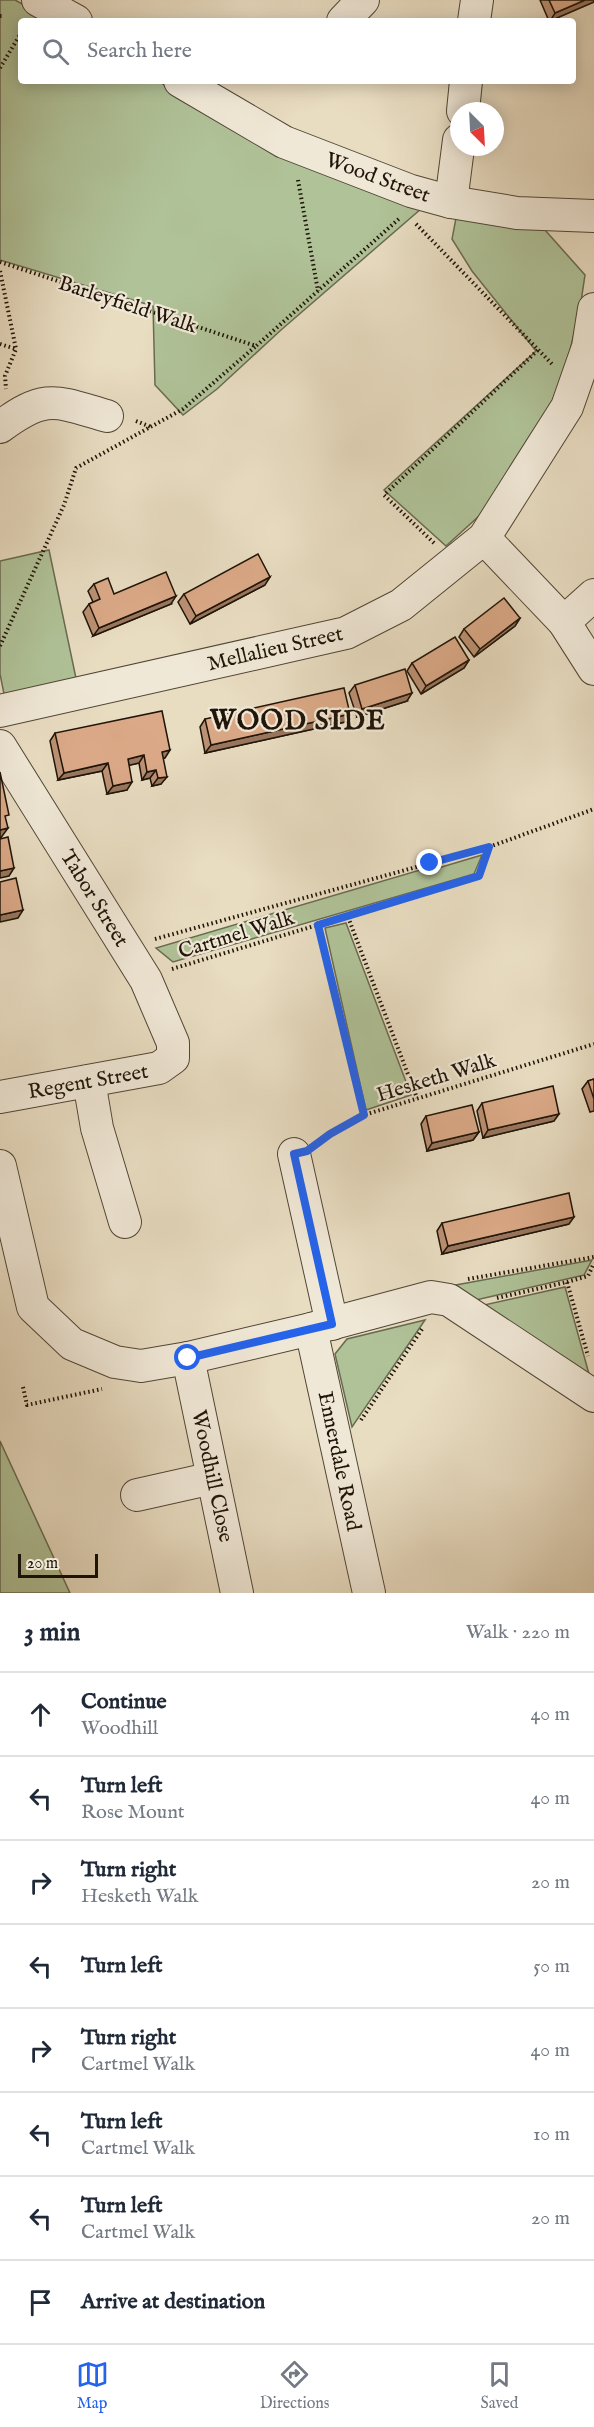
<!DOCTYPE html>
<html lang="en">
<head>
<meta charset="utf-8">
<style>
	body { margin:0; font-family:"IM FELL English",serif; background:#f2f2f3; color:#1f2937 }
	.compass { position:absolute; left:450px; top:102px; width:54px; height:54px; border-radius:50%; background:#fff; box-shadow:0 3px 15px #0003; rotate:156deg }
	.scale { position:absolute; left:18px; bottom:15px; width:80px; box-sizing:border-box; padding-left:6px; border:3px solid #1f1408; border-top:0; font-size:16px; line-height:21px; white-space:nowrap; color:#1f1408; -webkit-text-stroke:4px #f0e8d7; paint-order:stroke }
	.stop { position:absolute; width:18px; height:18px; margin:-14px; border:4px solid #2563eb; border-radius:50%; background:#fff }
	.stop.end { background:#2563eb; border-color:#fff; box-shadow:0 2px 6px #0008 }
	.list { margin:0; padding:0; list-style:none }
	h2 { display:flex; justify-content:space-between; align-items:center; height:78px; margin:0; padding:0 24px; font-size:26px }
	h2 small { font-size:20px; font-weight:400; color:#747a83 }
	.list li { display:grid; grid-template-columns:39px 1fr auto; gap:18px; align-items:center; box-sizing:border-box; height:84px; padding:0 24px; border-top:2px solid #e0e1e3 }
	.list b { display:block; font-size:22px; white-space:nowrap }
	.list p { margin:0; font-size:20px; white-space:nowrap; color:#747a83 }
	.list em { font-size:20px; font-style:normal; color:#747a83 }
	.icon { flex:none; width:33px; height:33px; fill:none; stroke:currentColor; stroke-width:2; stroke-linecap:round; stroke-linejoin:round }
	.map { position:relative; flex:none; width:594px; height:1593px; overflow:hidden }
	.search { position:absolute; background:#fff; box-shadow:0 3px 15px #0003; left:18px; right:18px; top:18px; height:66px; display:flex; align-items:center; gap:15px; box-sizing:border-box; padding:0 21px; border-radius:6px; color:#747a83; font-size:22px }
	.sheet { height:750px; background:#fff }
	nav { display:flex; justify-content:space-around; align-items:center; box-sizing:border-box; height:84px; border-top:2px solid #e0e1e3; background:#fff; font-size:16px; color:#747a83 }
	nav a { display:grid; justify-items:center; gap:3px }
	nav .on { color:#2563eb }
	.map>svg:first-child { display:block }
</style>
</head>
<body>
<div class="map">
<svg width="594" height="1593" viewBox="0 0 594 1593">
	<rect width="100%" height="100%" fill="#e8dcc1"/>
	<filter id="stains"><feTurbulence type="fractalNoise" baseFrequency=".00333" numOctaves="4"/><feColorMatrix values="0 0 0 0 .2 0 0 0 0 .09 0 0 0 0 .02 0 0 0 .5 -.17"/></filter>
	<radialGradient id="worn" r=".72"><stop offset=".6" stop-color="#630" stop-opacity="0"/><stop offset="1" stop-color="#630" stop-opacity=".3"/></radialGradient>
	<g fill="#b0c298" stroke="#686b50" stroke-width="1.5">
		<polygon points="0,0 15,0 54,21 21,21 21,81 158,81 283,155 422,208 281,330 217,389 183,415 155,385 153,306 0,260"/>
		<polygon points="456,218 545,230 585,275 580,308 565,372 535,440 500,497 446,546 384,490 536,351 472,271 452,239"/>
		<polygon points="49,550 77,683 5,699 0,674 0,561"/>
		<polygon points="482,855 474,874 173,962 156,948 420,870 425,872"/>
		<polygon points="346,923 411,1095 366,1110 325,928"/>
		<polygon points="592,1260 584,1275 476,1300 456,1285"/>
		<polygon points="565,1287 589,1374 484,1305"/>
		<polygon points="425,1320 352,1427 335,1354 347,1339"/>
		<polygon points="0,1441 70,1593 0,1593"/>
	</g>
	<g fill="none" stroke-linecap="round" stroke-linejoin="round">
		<defs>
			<g id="minor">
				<polyline points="38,0 76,21"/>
				<polyline points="343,21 363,0"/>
				<polyline points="474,21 477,0"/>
				<polyline points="180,81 284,142 411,191 451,202 517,213 594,216"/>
				<polyline points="463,111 466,81"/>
				<polyline points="451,202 459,140"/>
				<path d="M0,427c46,-34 55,-26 107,-11"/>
				<polyline points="484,538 564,622 594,669"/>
				<polyline points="564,622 594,595"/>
				<polyline points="0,711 346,633 401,605 484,538 567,407 588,347 594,309"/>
				<polyline points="0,746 146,980 173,1043 173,1058 159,1068 0,1097"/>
				<polyline points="89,1081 97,1128 125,1222"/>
				<polyline points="294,1154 332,1324"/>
				<polyline points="0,1166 33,1307 72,1344 115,1362 141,1366 188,1358 311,1329 431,1297 449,1300 594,1396"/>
				<polyline points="311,1329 369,1593"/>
				<polyline points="188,1358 237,1593"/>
				<polyline points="137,1495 213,1478"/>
			</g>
		</defs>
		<use href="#minor" stroke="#514636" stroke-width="34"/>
		<g stroke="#1f1408" stroke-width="4" stroke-dasharray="1.5 3" stroke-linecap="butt">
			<polyline points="0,16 3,16"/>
			<polyline points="0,68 21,33"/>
			<polyline points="298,180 318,291"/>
			<polyline points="416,224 553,365"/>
			<polyline points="0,262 256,346 401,217"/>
			<polyline points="0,271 16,349 5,376 6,389"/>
			<polyline points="0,344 16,349"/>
			<polyline points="136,421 151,427"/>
			<polyline points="434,543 384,495 538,350"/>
			<polyline points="0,646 64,505 76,468 183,409 256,346"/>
			<polyline points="348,917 417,1098"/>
			<polyline points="318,925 364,1115"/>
			<polyline points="155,939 489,847 594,809"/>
			<polyline points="172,969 479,876 489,847"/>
			<polyline points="319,1142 364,1115 594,1044"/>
			<polyline points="468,1279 594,1257"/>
			<polyline points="567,1282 588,1276 594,1263"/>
			<polyline points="497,1298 567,1282 588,1356"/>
			<polyline points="23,1387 27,1405 102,1389"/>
			<polyline points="361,1420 422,1329"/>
		</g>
		<use href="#minor" stroke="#f0e8d7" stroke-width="32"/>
	</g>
	<g fill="#bc9174" stroke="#1f1408" stroke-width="1.5">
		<polygon points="540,0 594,0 594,2 549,21"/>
		<polygon points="94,584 114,594 171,604 93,636 83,612 89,604 93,602 88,591"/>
		<polygon points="265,585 190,624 178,602 184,594"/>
		<polygon points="520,618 515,626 474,657 459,637 464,629"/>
		<polygon points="469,660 464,668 421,694 407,671 412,663"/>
		<polygon points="355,685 407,701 357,717 349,693"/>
		<polygon points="350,714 345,722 205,753 200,727 205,719"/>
		<polygon points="55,733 165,758 163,758 161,784 152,786 150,778 142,780 139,763 129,765 127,790 107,794 102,771 58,780 50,741"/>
		<polygon points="594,1079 594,1111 590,1112 582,1089 588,1081"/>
		<polygon points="482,1103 554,1121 483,1138 477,1111"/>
		<polygon points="426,1116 479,1132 473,1140 427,1151 421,1124"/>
		<polygon points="442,1223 569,1224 442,1254 437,1231"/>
	</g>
	<g fill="#99765e" stroke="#1f1408" stroke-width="1.5">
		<polygon points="585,0 594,0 594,2 550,21 555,13"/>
		<polygon points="270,577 265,585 190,624 196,616"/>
		<polygon points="176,596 171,604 93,636 99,628"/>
		<polygon points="520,618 515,626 474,657 480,649"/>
		<polygon points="469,660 464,668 421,694 426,686"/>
		<polygon points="412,693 407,701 357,717 362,709"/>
		<polygon points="350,714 345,722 205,753 211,745"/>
		<polygon points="170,750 165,758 156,760 162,752"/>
		<polygon points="144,755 139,763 122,767 128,759"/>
		<polygon points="108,763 102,771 58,780 64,773"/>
		<polygon points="156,770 150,778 142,780 147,772"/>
		<polygon points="167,777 161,784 152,786 158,778"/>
		<polygon points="132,782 127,790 107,794 113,786"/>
		<polygon points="8,828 0,839 0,830"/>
		<polygon points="14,868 9,876 0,878 0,871"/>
		<polygon points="23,910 18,918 0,922 0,915"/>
		<polygon points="559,1114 554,1121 483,1138 488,1130"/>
		<polygon points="479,1132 473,1140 427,1151 432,1143"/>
		<polygon points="574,1217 569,1224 442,1254 448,1246"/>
	</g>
	<g fill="#dba987" stroke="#1f1408" stroke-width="1.5">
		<polygon points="549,0 585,0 555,13"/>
		<polygon points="258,554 270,577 196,616 184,594"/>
		<polygon points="166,572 176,596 99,628 89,604 100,599 94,584 108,578 114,594"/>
		<polygon points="504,598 520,618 480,649 464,629"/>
		<polygon points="455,637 469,660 426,686 412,663"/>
		<polygon points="405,669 412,693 362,709 355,685"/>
		<polygon points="344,688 350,714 211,745 205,719"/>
		<polygon points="162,711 170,750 162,752 167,777 158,778 156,770 147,772 144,755 128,759 132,782 122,784 113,786 108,763 64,773 55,733"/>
		<polygon points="0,772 9,815 5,816 8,828 0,830"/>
		<polygon points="8,837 14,868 0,871 0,839"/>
		<polygon points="16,878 23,910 0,915 0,882"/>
		<polygon points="594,1079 594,1099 588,1081"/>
		<polygon points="553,1086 559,1114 488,1130 482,1103"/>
		<polygon points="472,1105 479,1132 432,1143 426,1116"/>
		<polygon points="569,1193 574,1217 448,1246 442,1223"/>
	</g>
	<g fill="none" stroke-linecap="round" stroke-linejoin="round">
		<polyline stroke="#2563eb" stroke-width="8" points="188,1358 332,1324 294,1154 307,1151 330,1134 364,1115 318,925 479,876 489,847 430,863"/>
	</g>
	<g text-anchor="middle" stroke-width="4.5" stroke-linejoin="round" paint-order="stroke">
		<g font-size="21" fill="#1f1408" stroke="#f0e8d7">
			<text transform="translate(378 177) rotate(20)" y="7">Wood Street</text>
			<text transform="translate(128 304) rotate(18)" y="7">Barleyfield Walk</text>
			<text transform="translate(275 648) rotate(-13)" y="7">Mellalieu Street</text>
			<text transform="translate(95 898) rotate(58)" y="7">Tabor Street</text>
			<text transform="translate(236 934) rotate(-17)" y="7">Cartmel Walk</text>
			<text transform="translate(436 1077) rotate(-17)" y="7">Hesketh Walk</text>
			<text transform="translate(88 1081) rotate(-10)" y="7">Regent Street</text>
			<text transform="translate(340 1461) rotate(78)" y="7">Ennerdale Road</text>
			<text transform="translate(213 1476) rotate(78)" y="7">Woodhill Close</text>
		</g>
		<g font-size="27" font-weight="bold" letter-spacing="1.5" fill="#1f1408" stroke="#f0e8d7">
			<text x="298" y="729">WOOD SIDE</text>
		</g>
	</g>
	<rect width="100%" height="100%" filter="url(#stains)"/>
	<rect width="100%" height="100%" fill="url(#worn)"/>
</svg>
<svg class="compass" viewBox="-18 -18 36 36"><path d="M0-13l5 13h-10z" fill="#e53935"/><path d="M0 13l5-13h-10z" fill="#747a83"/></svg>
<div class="scale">20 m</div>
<div class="stop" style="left:188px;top:1358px"></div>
<div class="stop end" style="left:430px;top:863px"></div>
<div class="search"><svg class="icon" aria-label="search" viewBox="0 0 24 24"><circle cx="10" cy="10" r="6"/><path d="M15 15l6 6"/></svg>Search here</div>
</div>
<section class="sheet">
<h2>3 min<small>Walk · 220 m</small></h2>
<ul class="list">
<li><svg class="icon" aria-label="ahead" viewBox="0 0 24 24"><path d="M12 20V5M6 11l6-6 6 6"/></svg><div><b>Continue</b><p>Woodhill</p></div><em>40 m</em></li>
<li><svg class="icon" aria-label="left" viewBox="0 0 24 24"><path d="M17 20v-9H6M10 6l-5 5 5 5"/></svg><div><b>Turn left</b><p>Rose Mount</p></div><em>40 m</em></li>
<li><svg class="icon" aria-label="right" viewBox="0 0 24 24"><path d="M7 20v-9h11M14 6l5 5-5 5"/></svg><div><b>Turn right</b><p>Hesketh Walk</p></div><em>20 m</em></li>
<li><svg class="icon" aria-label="left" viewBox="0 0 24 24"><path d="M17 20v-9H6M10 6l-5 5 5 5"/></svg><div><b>Turn left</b></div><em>50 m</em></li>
<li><svg class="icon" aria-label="right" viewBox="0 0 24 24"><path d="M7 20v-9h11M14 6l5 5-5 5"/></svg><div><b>Turn right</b><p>Cartmel Walk</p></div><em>40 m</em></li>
<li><svg class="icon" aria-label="left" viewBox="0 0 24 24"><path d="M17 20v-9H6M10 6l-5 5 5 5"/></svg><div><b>Turn left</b><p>Cartmel Walk</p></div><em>10 m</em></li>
<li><svg class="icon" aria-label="left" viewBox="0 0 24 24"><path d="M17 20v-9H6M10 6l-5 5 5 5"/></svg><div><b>Turn left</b><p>Cartmel Walk</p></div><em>20 m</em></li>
<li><svg class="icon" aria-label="arrive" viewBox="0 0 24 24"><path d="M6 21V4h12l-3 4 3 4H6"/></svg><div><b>Arrive at destination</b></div></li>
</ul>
</section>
<nav>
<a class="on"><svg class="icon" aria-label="map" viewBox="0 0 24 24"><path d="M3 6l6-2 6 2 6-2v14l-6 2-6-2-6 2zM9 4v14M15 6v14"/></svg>Map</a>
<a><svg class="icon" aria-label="directions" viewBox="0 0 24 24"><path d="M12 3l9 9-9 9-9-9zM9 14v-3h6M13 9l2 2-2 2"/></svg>Directions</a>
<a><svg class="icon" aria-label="saved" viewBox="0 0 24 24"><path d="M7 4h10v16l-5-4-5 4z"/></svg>Saved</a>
</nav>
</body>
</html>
